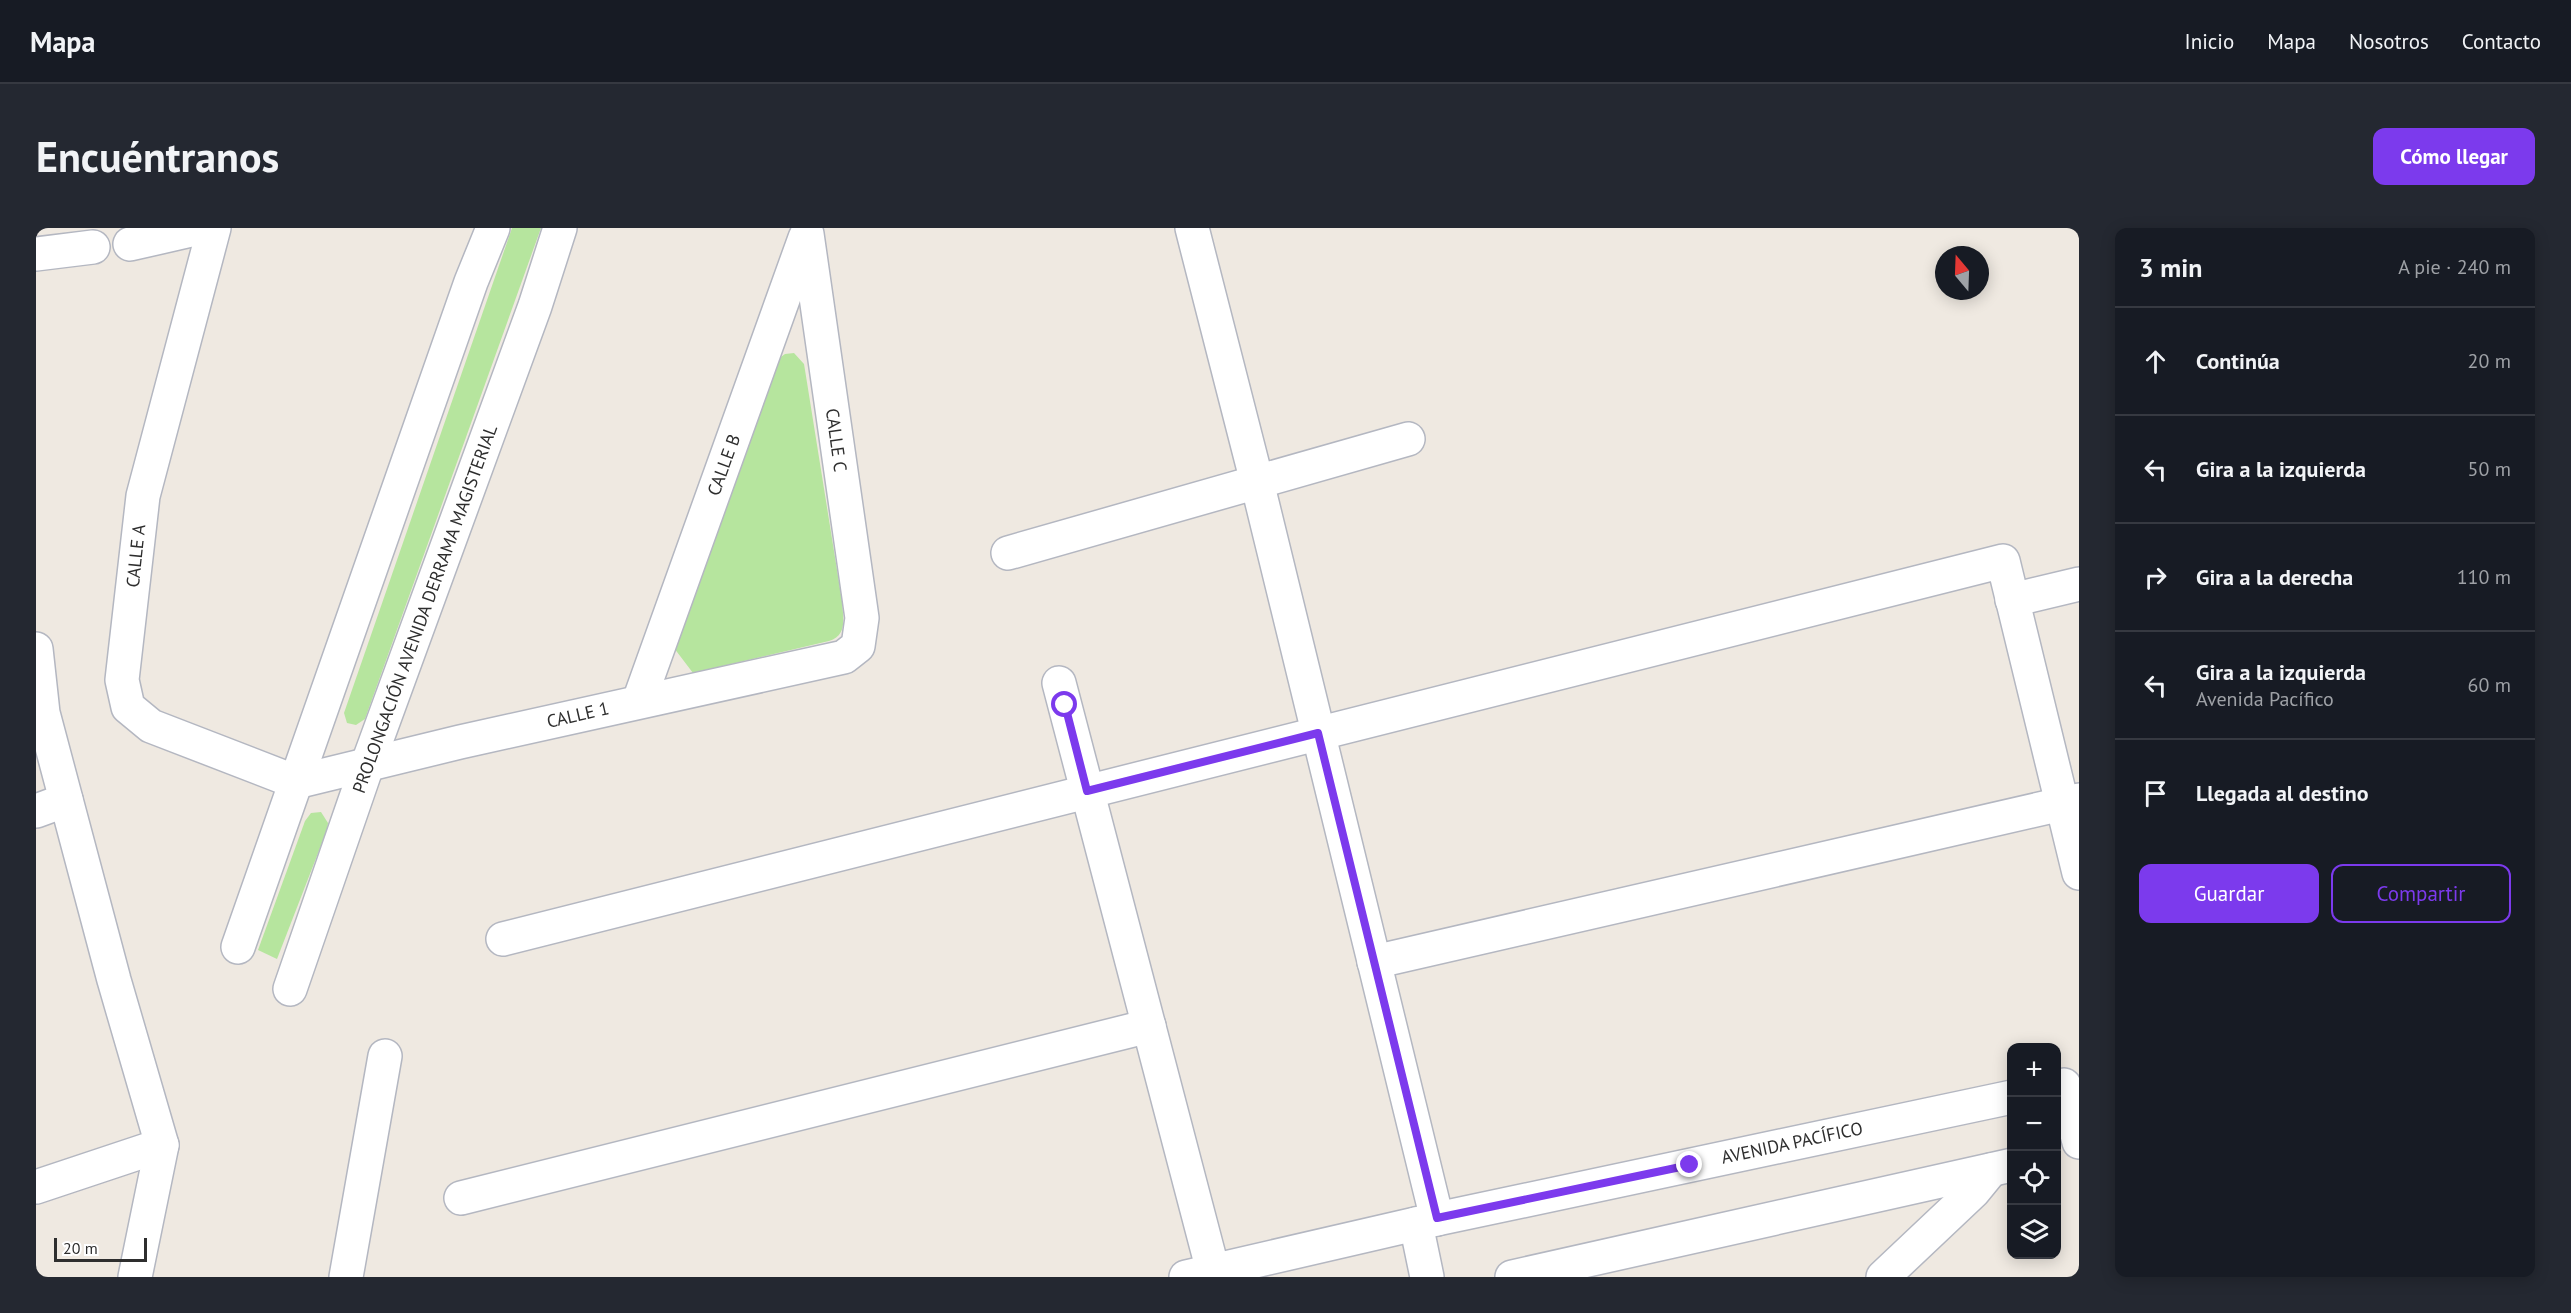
<!DOCTYPE html>
<html lang="es">
<head>
<meta charset="utf-8">
<style>
	body { margin:0; font-family:"PT Sans",sans-serif; background:#242831; color:#f1f3f6 }
	.controls { position:absolute; right:18px; bottom:18px; display:grid; overflow:hidden; border-radius:12px; box-shadow:0 3px 15px #0003 }
	.controls button { width:54px; height:54px; display:grid; place-items:center; padding:0; border:0; border-bottom:2px solid #363941; background:#171b24; color:#f1f3f6; font:30px sans-serif }
	.compass { position:absolute; left:1899px; top:18px; width:54px; height:54px; border-radius:50%; background:#171b24; box-shadow:0 3px 15px #0003; rotate:341deg }
	.scale { position:absolute; left:18px; bottom:15px; width:93px; box-sizing:border-box; padding-left:6px; border:3px solid #2e2e2e; border-top:0; font-size:16px; line-height:21px; white-space:nowrap; color:#2e2e2e; -webkit-text-stroke:4px #fff; paint-order:stroke }
	.stop { position:absolute; width:18px; height:18px; margin:-14px; border:4px solid #7c3aed; border-radius:50%; background:#fff }
	.stop.end { background:#7c3aed; border-color:#fff; box-shadow:0 2px 6px #0008 }
	.list { margin:0; padding:0; list-style:none }
	h2 { display:flex; justify-content:space-between; align-items:center; height:78px; margin:0; padding:0 24px; font-size:26px }
	h2 small { font-size:20px; font-weight:400; color:#9ea1a6 }
	.list li { display:grid; grid-template-columns:39px 1fr auto; gap:18px; align-items:center; box-sizing:border-box; height:108px; padding:0 24px; border-top:2px solid #363941 }
	.list b { display:block; font-size:22px; white-space:nowrap }
	.list p { margin:0; font-size:20px; white-space:nowrap; color:#9ea1a6 }
	.list em { font-size:20px; font-style:normal; color:#9ea1a6 }
	.actions { display:flex; gap:12px; padding:18px 24px }
	.actions a { flex:1; padding:14px 0; border:2px solid #7c3aed; border-radius:12px; text-align:center; font-size:21px; color:#7c3aed }
	.actions .main { background:#7c3aed; color:#fff }
	.icon { flex:none; width:33px; height:33px; fill:none; stroke:currentColor; stroke-width:2; stroke-linecap:round; stroke-linejoin:round }
	.map { position:relative; flex:none; width:2043px; height:1049px; overflow:hidden; border-radius:12px }
	header { display:flex; align-items:center; gap:36px; box-sizing:border-box; height:84px; padding:0 30px; background:#171b24; border-bottom:2px solid #363941 }
	header strong { font-size:28px }
	nav { display:flex; gap:33px; margin-inline-start:auto; font-size:21px }
	.intro { display:flex; align-items:center; justify-content:space-between; box-sizing:border-box; height:144px; padding:0 36px }
	h1 { margin:0; font-size:42px }
	.button { padding:15px 27px; border-radius:12px; background:#7c3aed; color:#fff; font-size:21px; font-weight:700 }
	main { display:flex; gap:36px; padding:0 36px }
	aside { flex:1; background:#171b24; border-radius:12px; box-shadow:0 3px 15px #0003 }
	.map>svg:first-child { display:block }
</style>
</head>
<body>
<header>
<strong>Mapa</strong>
<nav><a>Inicio</a><a>Mapa</a><a>Nosotros</a><a>Contacto</a></nav>
</header>
<div class="intro"><h1>Encuéntranos</h1><a class="button">Cómo llegar</a></div>
<main>
<div class="map">
<svg width="2043" height="1049" viewBox="0 0 2043 1049">
	<rect width="100%" height="100%" fill="#efe9e1"/>
	<g fill="#b6e59e">
		<polygon points="476,0 505,0 329,491 320,497 311,495 308,485"/>
		<path d="M758,125l10,11 1,6 37,231c1,17 6,34 -13,40l-136,32 -19,-25 104,-289 7,-5z"/>
		<polygon points="285,584 292,595 291,602 241,731 222,722 269,593 275,585"/>
	</g>
	<g fill="none" stroke-linecap="round" stroke-linejoin="round">
		<defs>
			<g id="minor">
				<polyline points="178,0 107,268 86,452 92,479 115,498 260,554 424,514 808,429 822,418 826,390 771,6"/>
				<polyline points="1156,0 1221,254 1401,991"/>
				<polyline points="94,16 164,0"/>
				<polyline points="0,26 57,19"/>
				<polyline points="972,325 1372,211"/>
				<polyline points="1976,372 2043,356"/>
				<polyline points="0,421 7,485 78,752 126,917 99,1049"/>
				<polyline points="1023,455 1177,1043"/>
				<polyline points="603,473 769,10"/>
				<polyline points="0,583 30,572"/>
				<polyline points="467,711 1967,333 2043,645"/>
				<polyline points="202,719 435,54 457,0"/>
				<polyline points="1338,734 2043,572"/>
				<polyline points="254,761 332,535 499,78 524,0"/>
				<polyline points="2028,857 2043,914"/>
				<polyline points="0,959 126,917"/>
				<polyline points="425,970 1113,798"/>
				<polyline points="1380,996 1391,1049"/>
				<polyline points="310,1049 349,828"/>
				<polyline points="1150,1049 1401,991 1976,869"/>
				<polyline points="1476,1049 1976,937"/>
				<polyline points="1847,1049 1937,964 1955,942"/>
			</g>
		</defs>
		<use href="#minor" stroke="#b4b7c1" stroke-width="36"/>
		<use href="#minor" stroke="#fff" stroke-width="33"/>
	</g>
	<g fill="none" stroke-linecap="round" stroke-linejoin="round">
		<polyline stroke="#7c3aed" stroke-width="8" points="1029,477 1051,563 1282,505 1401,990 1654,937"/>
	</g>
	<g text-anchor="middle" stroke-width="4.5" stroke-linejoin="round" paint-order="stroke">
		<g font-size="18" fill="#2e2e2e" stroke="#fff">
			<text transform="translate(800 212) rotate(82)" y="6">CALLE C</text>
			<text transform="translate(688 237) rotate(-70)" y="6">CALLE B</text>
			<text transform="translate(100 328) rotate(-84)" y="6">CALLE A</text>
			<text transform="translate(389 381) rotate(-70)" y="6">PROLONGACIÓN AVENIDA DERRAMA MAGISTERIAL</text>
			<text transform="translate(542 487) rotate(-13)" y="6">CALLE 1</text>
			<text transform="translate(1756 915) rotate(-12)" y="6">AVENIDA PACÍFICO</text>
		</g>
	</g>
</svg>
<div class="controls">
<button>+</button>
<button>−</button>
<button><svg class="icon" aria-label="locate" viewBox="0 0 24 24"><circle cx="12" cy="12" r="6"/><path d="M12 2v4M12 18v4M2 12h4M18 12h4"/></svg></button>
<button><svg class="icon" aria-label="layers" viewBox="0 0 24 24"><path d="M12 4l9 5-9 5-9-5zM3 14l9 5 9-5"/></svg></button>
</div>
<svg class="compass" viewBox="-18 -18 36 36"><path d="M0-13l5 13h-10z" fill="#e53935"/><path d="M0 13l5-13h-10z" fill="#9ea1a6"/></svg>
<div class="scale">20 m</div>
<div class="stop" style="left:1029px;top:477px"></div>
<div class="stop end" style="left:1654px;top:937px"></div>
</div>
<aside>
<h2>3 min<small>A pie · 240 m</small></h2>
<ul class="list">
<li><svg class="icon" aria-label="ahead" viewBox="0 0 24 24"><path d="M12 20V5M6 11l6-6 6 6"/></svg><div><b>Continúa</b></div><em>20 m</em></li>
<li><svg class="icon" aria-label="left" viewBox="0 0 24 24"><path d="M17 20v-9H6M10 6l-5 5 5 5"/></svg><div><b>Gira a la izquierda</b></div><em>50 m</em></li>
<li><svg class="icon" aria-label="right" viewBox="0 0 24 24"><path d="M7 20v-9h11M14 6l5 5-5 5"/></svg><div><b>Gira a la derecha</b></div><em>110 m</em></li>
<li><svg class="icon" aria-label="left" viewBox="0 0 24 24"><path d="M17 20v-9H6M10 6l-5 5 5 5"/></svg><div><b>Gira a la izquierda</b><p>Avenida Pacífico</p></div><em>60 m</em></li>
<li><svg class="icon" aria-label="arrive" viewBox="0 0 24 24"><path d="M6 21V4h12l-3 4 3 4H6"/></svg><div><b>Llegada al destino</b></div></li>
</ul>
<div class="actions"><a class="main">Guardar</a><a>Compartir</a></div>
</aside>
</main>
</body>
</html>
